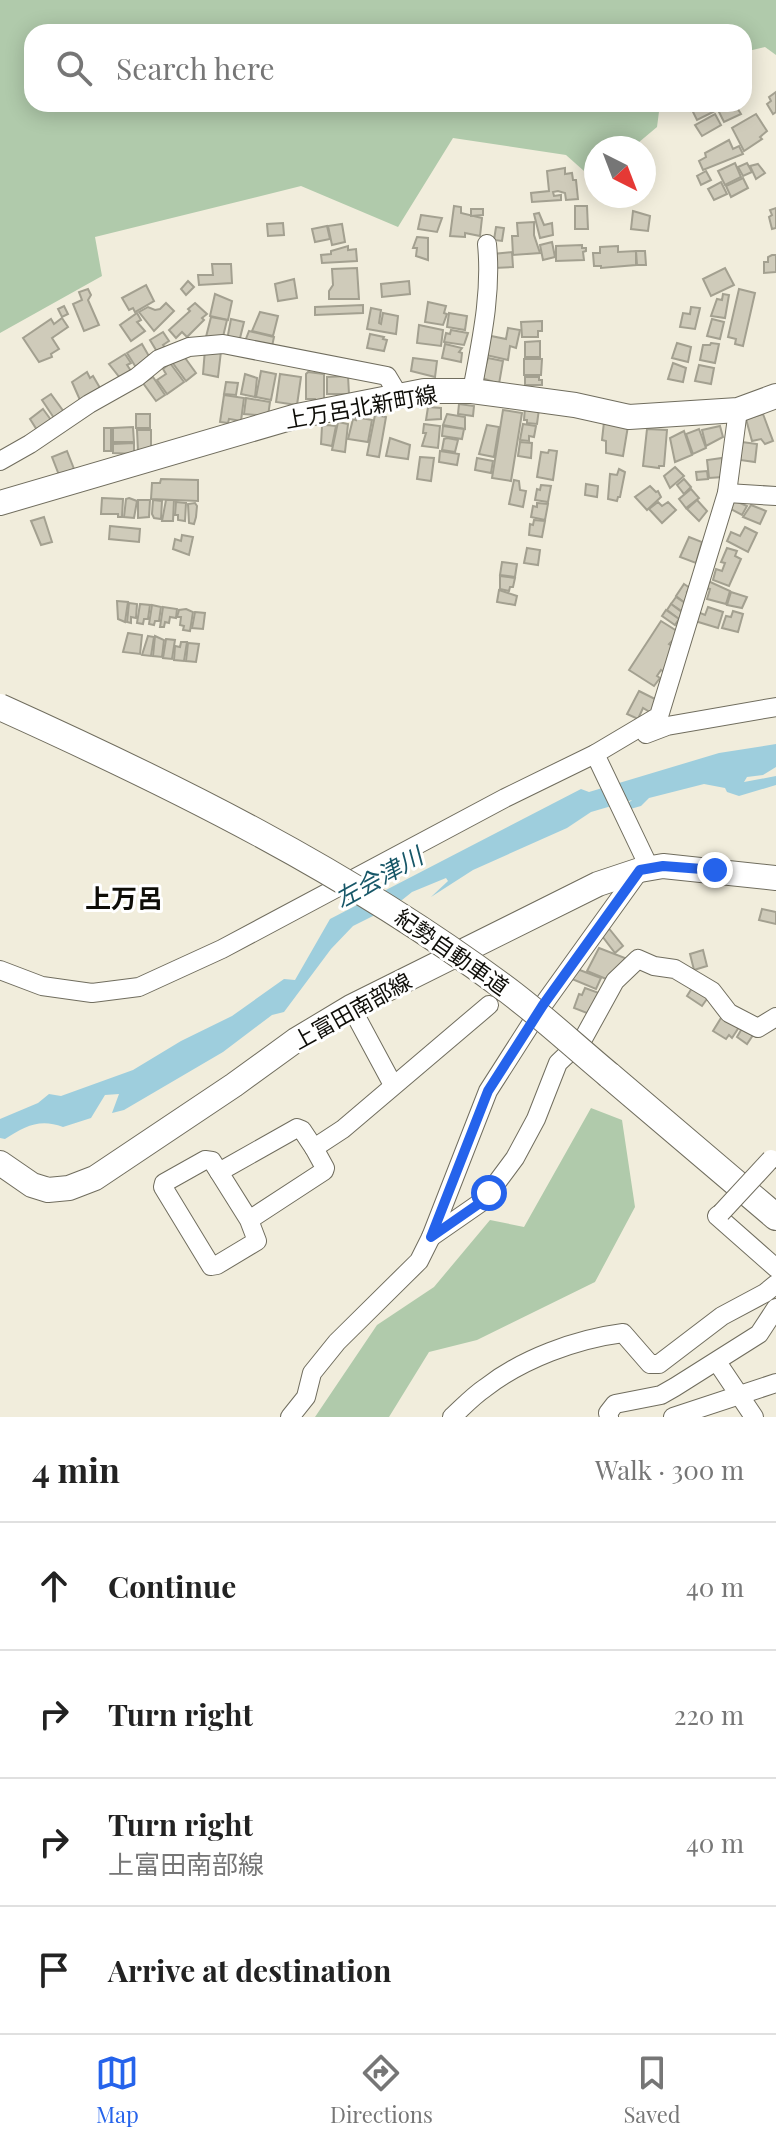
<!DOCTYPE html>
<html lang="en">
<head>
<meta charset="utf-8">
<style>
	body { margin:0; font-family:"Playfair Display","Noto Sans JP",serif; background:#f2f2f2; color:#222 }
	.compass { position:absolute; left:584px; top:136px; width:72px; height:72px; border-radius:50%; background:#fff; box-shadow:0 4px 20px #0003; rotate:138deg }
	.stop { position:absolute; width:24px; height:24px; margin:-18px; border:6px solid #2563eb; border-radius:50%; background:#fff }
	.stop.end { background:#2563eb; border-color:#fff; box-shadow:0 2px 8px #0008 }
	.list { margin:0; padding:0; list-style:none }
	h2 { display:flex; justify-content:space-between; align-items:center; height:104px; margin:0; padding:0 32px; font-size:34px }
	h2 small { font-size:26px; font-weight:400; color:#767676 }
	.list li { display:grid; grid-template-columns:52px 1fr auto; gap:24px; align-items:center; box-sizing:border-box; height:128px; padding:0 32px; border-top:2px solid #e0e0e0 }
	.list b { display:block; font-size:30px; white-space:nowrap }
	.list p { margin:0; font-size:26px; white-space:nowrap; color:#767676 }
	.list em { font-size:26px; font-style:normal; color:#767676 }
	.icon { flex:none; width:44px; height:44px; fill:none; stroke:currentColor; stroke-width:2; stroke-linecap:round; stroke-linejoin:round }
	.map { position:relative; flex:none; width:776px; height:1417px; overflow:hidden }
	.search { position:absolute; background:#fff; box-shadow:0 4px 20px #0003; left:24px; right:24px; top:24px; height:88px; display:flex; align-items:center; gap:20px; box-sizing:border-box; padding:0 28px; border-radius:24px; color:#767676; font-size:30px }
	.sheet { height:616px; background:#fff }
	nav { display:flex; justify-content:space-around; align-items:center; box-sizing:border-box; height:112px; border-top:2px solid #e0e0e0; background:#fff; font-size:22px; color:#767676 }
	nav a { display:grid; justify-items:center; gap:4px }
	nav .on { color:#2563eb }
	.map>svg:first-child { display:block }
</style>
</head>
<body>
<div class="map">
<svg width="776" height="1417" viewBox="0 0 776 1417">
	<rect width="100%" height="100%" fill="#f1eddc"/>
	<g fill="#b0caab">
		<polygon points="0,0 776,0 776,55 765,47 744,52 744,32 32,32 32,104 660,104 657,127 632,148 596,148 596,177 593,179 566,155 453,138 398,227 301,186 95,237 102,276 0,333"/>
		<polygon points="591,1108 622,1120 635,1207 595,1282 477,1340 429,1352 389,1417 315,1417 377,1325 434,1287 490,1220 524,1227"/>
	</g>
	<path fill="#9ecedd" d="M776,744v23l-13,8 -16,2 -3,5 32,-6v9l-37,11 -12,-4 -2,-4 -21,-4 -55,14 -8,8 -25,7 16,-13 -41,12 -24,16 -94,42 -42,27 17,-16 -2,-3 -34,14 -15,12 -44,22 -22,23 -47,63 -12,3 -49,37 -99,58 -12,3 7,-19 -14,1 -14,23 -28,9c-23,-9 -38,-1 -58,12l-5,-1v-19l38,-16 11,-9 12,2 72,-26 48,-29 51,-25 52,-37 11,1 35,-61 251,-130 8,3 130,-39z"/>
	<g fill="#cfcbba" stroke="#a3a090" stroke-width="2">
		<polygon points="776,92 776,112 773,114 767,104 771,101 769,97"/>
		<polygon points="687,104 705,104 691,111"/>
		<polygon points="707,104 711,104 715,111 697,120 693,112"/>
		<polygon points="715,104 739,104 736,106 741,114 724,122"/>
		<polygon points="715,114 721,125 702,136 695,125"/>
		<polygon points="756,114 767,131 760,137 762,139 744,151 732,128"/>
		<polygon points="729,140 733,149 739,146 743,154 703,170 699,161 706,157 705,153"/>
		<polygon points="735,163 741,177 725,185 718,171"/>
		<polygon points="747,163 752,172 743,176 738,167"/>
		<polygon points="758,164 765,173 756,179 750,166"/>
		<polygon points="565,168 565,174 572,173 573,180 576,180 578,199 566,200 565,193 558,191 553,192 554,196 561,195 561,200 532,202 531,193 549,191 547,171"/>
		<polygon points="706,171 711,180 701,185 697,176"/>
		<polygon points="743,178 748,188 731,197 726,186"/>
		<polygon points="721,182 727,194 714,200 708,189"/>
		<polygon points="454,206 461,207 461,213 482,218 480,236 465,233 465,237 450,236"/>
		<polygon points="575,206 587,206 588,229 575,229"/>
		<polygon points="776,208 776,228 772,229 769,217 772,215 770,210"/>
		<polygon points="471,209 483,209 483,215 471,216"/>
		<polygon points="633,211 650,216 648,231 631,229"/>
		<polygon points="539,213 544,225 552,223 553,235 540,238 534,214"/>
		<polygon points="421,215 442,218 437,232 418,229"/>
		<polygon points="534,222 534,235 540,253 513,255 512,236 518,236 517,223"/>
		<polygon points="283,223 284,235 268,236 267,224"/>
		<polygon points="342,224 345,242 332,245 328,226"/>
		<polygon points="327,226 330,239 315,242 312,229"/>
		<polygon points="496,227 504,228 502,241 494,240"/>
		<polygon points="417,237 428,238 428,260 416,256 417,248 413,248"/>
		<polygon points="552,242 555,257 543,260 540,245"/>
		<polygon points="582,245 582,248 586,248 586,251 583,252 584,260 556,261 556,246"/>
		<polygon points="348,246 348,250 356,249 357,261 322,263 321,255 331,254 331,251"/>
		<polygon points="618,246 618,252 636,251 636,265 601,268 601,266 594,266 593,253 600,253 600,247"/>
		<polygon points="636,251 645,251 646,265 637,265"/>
		<polygon points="512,252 513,267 494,268 493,254"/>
		<polygon points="772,255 776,255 776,272 764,273 764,262 768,262 768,257"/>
		<polygon points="212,264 231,264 232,283 199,285 198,275 213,275"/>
		<polygon points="357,268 359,299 329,299 329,291 333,285 332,269"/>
		<polygon points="725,268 734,285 711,296 703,279"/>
		<polygon points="294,279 297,298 278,301 275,284"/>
		<polygon points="188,281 194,287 186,295 181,289"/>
		<polygon points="409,281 410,294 382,297 381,284"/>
		<polygon points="146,285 154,301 135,312 133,308 129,310 122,298"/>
		<polygon points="88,289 91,295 88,300 99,325 84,331 73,304 82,300 79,292"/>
		<polygon points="739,289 755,293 743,346 735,344 736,339 728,337"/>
		<polygon points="215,294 232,301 228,320 210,316"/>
		<polygon points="723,294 729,295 725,318 711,316 717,299 722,300"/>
		<polygon points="428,302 446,306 444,313 447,314 443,325 425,322"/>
		<polygon points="166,303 174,311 154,331 139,312 148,307 155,310 160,309"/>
		<polygon points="195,303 207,314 202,318 204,320 187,337 182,332 176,338 169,330 190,311 188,309"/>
		<polygon points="363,305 363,313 315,315 315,307"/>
		<polygon points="64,306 68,314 62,317 58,309"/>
		<polygon points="691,307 700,308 695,329 680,327 683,313 690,314"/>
		<polygon points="371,308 381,310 379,323 381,324 383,313 398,316 396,334 367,329"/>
		<polygon points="260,312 278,316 273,336 252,331"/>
		<polygon points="137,313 141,320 137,322 145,331 131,341 120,325"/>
		<polygon points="449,313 467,316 465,330 447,327"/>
		<polygon points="211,317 227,320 222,341 206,337"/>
		<polygon points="62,318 68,327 52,338 59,349 51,354 52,357 39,362 23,338 51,319 54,324"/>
		<polygon points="231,319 244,322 239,342 227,340"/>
		<polygon points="712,319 724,322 720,339 707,336"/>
		<polygon points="542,321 542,331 538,331 538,337 522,337 521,322"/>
		<polygon points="419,325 443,330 441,346 417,343"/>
		<polygon points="508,328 520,330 516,348 510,346 508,360 486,355 491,336 506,339"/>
		<polygon points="451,330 468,333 464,345 444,342 446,333 450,334"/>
		<polygon points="249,331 274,337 271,351 244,344"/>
		<polygon points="163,332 169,341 163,345 167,350 159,355 150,340"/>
		<polygon points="370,334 384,337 383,339 387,340 384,351 367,348"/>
		<polygon points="540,341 540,357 525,357 525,342"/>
		<polygon points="677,343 691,347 688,362 672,358"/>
		<polygon points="711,343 719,344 715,363 700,360 703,345 710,345"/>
		<polygon points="142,344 150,358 137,369 127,353"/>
		<polygon points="445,344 462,348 459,352 462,353 461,362 442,358"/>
		<polygon points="205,349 221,351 218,377 203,374"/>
		<polygon points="125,354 131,363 127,365 131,371 120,378 109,364"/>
		<polygon points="183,355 196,373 186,381 172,362"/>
		<polygon points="413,358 437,361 435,377 411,371"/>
		<polygon points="488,358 503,361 499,384 482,378"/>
		<polygon points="524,359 542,359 541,375 524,375"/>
		<polygon points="170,363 184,382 167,394 157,380 166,374 163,369"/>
		<polygon points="673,363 686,368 683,382 668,379"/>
		<polygon points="699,365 714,368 711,384 695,381"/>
		<polygon points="261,371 276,374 271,400 256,397"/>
		<polygon points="87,372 90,378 93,376 100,388 80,400 72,382"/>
		<polygon points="308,372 324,374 324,399 316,403 315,399 306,399 306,374"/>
		<polygon points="245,374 257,378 255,397 241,394"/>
		<polygon points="280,374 301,377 297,405 276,402"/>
		<polygon points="348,376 349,394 327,394 327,377"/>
		<polygon points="153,377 165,395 156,401 143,383"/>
		<polygon points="525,377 539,377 539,380 542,380 542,385 525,385"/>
		<polygon points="226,382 238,383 236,395 224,394"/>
		<polygon points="51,394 64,412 54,418 42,400"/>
		<polygon points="224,395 244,398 241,421 229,419 228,423 220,422"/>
		<polygon points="246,398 270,402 268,416 244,414"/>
		<polygon points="459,404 474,406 473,416 458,414"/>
		<polygon points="428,407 441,408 441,419 426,420"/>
		<polygon points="525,407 539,409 537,424 527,423 527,420 524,420"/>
		<polygon points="43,409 51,420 37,430 30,419"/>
		<polygon points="503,410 522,413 511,481 492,478"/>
		<rect x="136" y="414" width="14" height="14"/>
		<polygon points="447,414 465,417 465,429 443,425"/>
		<polygon points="763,414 773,441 765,444 761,439 752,441 746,419"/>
		<polygon points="375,415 386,417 379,457 367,455"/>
		<polygon points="356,417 372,420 368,442 348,439 353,419 356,420"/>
		<polygon points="338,422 348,424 345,452 332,450"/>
		<polygon points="604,422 628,426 623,456 606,453 606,441 602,440"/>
		<polygon points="424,424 440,426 438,448 422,446 426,433 423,433"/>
		<polygon points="523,424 536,426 534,437 529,436 529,441 520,440"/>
		<polygon points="327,425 336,426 332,446 321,444 322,426"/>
		<polygon points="487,425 499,427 494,457 479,454"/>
		<polygon points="443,426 464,429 462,439 442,436"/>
		<polygon points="720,426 723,437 706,446 702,430"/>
		<polygon points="133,427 134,442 113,442 113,428"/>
		<rect x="104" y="428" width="7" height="23"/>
		<polygon points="647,429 667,430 664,466 659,466 659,468 643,466"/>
		<polygon points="699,429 706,448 693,454 686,434"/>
		<polygon points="137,430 151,430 151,450 138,451"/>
		<polygon points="684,431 692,455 675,462 670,438"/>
		<polygon points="390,438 410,445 408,459 386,456"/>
		<polygon points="447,438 458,440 455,452 442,450 444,439"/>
		<polygon points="520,442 532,443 531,458 518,456"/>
		<polygon points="742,442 757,444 755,462 740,460"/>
		<polygon points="134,443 134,454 113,453 113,444"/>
		<polygon points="549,450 557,451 553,480 537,477 541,452 548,453"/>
		<polygon points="67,451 74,469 59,475 52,457"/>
		<polygon points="440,451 459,454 457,465 439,462"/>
		<polygon points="420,457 434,458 431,481 417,479"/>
		<polygon points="477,458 493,461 491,473 475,470"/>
		<polygon points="722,458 723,477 709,478 707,460"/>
		<polygon points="675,467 684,476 670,488 664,476"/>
		<polygon points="619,469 625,472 620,497 618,497 617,501 608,499 610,474 617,475"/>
		<polygon points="707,471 708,479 697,480 696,472"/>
		<polygon points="161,479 198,480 198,501 151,499 152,483 160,483"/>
		<polygon points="684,479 691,487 684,494 677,485"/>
		<polygon points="514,480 519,481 520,490 526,491 523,507 509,504"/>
		<polygon points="586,484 598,486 597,497 585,495"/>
		<polygon points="541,485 551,486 548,502 535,500 537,489 540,490"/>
		<polygon points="650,486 656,492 658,491 661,497 647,510 635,497"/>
		<polygon points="691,489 699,498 686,508 679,499"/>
		<polygon points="102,498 123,499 122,517 118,517 118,514 101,514"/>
		<polygon points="129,498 137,501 134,518 124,517 126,499"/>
		<polygon points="138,500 150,500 149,517 138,518"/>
		<polygon points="153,500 162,501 161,519 154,518 152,514"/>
		<polygon points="166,500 174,500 173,521 162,521"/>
		<polygon points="697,500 707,511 699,521 687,509"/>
		<polygon points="733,500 747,506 742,515 729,508"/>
		<polygon points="176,502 186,503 185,521 178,520 178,515 175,515"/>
		<polygon points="658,502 662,506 668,502 676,510 662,523 649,509"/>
		<polygon points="195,503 197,506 196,517 194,524 189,523 188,504"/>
		<polygon points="537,503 548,504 545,520 531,517 533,506 537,507"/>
		<polygon points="751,505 766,511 760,524 743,517"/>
		<polygon points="44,517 52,542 41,545 31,521"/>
		<polygon points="534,520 545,521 542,537 529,535 530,524 533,525"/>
		<polygon points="110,526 140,529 139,542 109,539"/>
		<polygon points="745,527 757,533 748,552 727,541 731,532 740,536"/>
		<polygon points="182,535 193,537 189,555 173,549 175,539 181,541"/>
		<polygon points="689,537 702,542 696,563 680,557"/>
		<polygon points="527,548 540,550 538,565 524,563"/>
		<polygon points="727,548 737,551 735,556 741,559 729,586 713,580 716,569 722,571 725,563 721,562"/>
		<polygon points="502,562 517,564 515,577 500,575"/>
		<polygon points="500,576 515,578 513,587 510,587 509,591 500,589"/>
		<polygon points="708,581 730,591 726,604 707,599 710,589 706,588"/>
		<polygon points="684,584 690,588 687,592 691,595 685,603 676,596"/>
		<polygon points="499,590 517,596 515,605 497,602"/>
		<polygon points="731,592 747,597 742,608 727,605"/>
		<polygon points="676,597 688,605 683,612 671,604"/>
		<polygon points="117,601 128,602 125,622 118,619"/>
		<polygon points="129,603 137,604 136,618 131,617 131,623 127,622"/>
		<polygon points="140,604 150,605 148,619 144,619 143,624 137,623"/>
		<polygon points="671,604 683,613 679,619 667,610"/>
		<polygon points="152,605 161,607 159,621 155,621 154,625 149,624"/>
		<polygon points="163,607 177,609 176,618 170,617 169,623 165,622 164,627 160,627"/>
		<polygon points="708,607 723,612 718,628 695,621 698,612 705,615"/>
		<polygon points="186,609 193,612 190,631 183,630 184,626 180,625 181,617 177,617 179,610"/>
		<polygon points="666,610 679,619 675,625 662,616"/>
		<polygon points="733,611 743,614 738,632 722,628 726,616 731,617"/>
		<polygon points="195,612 205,613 203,629 192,628"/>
		<polygon points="661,621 680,633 669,644 675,648 664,672 661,670 657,676 660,678 654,686 629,670"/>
		<polygon points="128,633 142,635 140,654 123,652"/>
		<polygon points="148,636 154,637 151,656 142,655"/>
		<polygon points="155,636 164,640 162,657 153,656"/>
		<polygon points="166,639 175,640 172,659 163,658"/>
		<polygon points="181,642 187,642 184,661 174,660 175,646 180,647"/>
		<polygon points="188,643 199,644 196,662 186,661"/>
		<polygon points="639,691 659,701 653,714 643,708 638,719 627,714"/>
		<polygon points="762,909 776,912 776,924 759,920"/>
		<polygon points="607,926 623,946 615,953 599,932"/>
		<polygon points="599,948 625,958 620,971 611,981 587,971"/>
		<polygon points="703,950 707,966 694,970 690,954"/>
		<polygon points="577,969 601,978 596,989 572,979"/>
		<polygon points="694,985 709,996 702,1006 687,996"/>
		<polygon points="585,988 599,993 592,1015 574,1008 579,994 582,995"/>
		<polygon points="724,1013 741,1024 732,1038 729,1035 726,1039 713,1031"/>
		<polygon points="744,1025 755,1032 747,1044 737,1037"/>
	</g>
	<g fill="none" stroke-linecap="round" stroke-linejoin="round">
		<defs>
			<g id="minor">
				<path d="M472,391c9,-49 20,-97 15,-147"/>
				<polyline points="0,461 30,444 89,404 137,377 159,359 189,347 223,344 387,376 399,396"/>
				<polyline points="727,493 776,496"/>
				<polyline points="646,734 667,726 776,707"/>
				<polyline points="595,754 649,867"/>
				<polyline points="0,970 42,986 92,993 139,987 222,949 505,798 595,754 659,716 727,493 738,410"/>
				<polyline points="351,1007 393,1085"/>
				<polyline points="219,1172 297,1128 302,1130 314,1148"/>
				<polyline points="721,1213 717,1216 776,1268"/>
				<polyline points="249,1220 212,1161 205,1160 164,1183 163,1187 211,1266 217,1265 257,1241 249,1220 324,1171 325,1168 314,1148 343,1129 489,1005"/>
				<polyline points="431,1237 480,1203 489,1193 515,1158 536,1119 558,1063 583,1039 615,981 638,959 654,966 675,969 712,991 729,1013 758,1028 776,1017"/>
				<polyline points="717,1362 754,1417"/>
				<polyline points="290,1417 306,1397 312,1373 337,1342 419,1261 431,1237 488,1091 543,1005 640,870"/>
				<path d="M452,1417c11,-10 21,-21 33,-29 37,-29 91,-49 138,-55l27,31h9l63,-48 43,-23 11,-9"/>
				<polyline points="609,1417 608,1413 615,1404 661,1395 675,1387 759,1334 776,1308"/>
				<polyline points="673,1417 776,1383"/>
			</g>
			<g id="major">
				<polyline points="0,503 297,416 424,391 472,391 575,405 629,417 738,410 776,396"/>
				<polyline points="0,1163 32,1185 48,1190 69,1188 95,1178 234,1085 296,1040 351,1007 598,884 640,870 663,866 776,878"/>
			</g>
			<polyline id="highway" points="609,1075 776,1217"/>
		</defs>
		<use href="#minor" stroke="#706d5e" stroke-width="20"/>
		<use href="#major" stroke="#706d5e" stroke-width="26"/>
		<use href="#highway" stroke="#706d5e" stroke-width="28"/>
		<use href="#minor" stroke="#fff" stroke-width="18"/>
		<use href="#major" stroke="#fff" stroke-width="24"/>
		<use href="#highway" stroke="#fff" stroke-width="26"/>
		<defs>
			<polyline id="minor-bridge" points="721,1213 771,1159"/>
			<path id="highway-bridge" d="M0,707c175,79 347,164 502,279 37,27 71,59 107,89"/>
		</defs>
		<use href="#minor-bridge" stroke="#706d5e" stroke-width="20" stroke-linecap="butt"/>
		<use href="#highway-bridge" stroke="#706d5e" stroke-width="28" stroke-linecap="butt"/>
		<use href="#minor-bridge" stroke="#fff" stroke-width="18"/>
		<use href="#highway-bridge" stroke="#fff" stroke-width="26"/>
	</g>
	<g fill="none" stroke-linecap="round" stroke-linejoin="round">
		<polyline stroke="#2563eb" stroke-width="10" points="489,1193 480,1203 431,1237 488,1091 543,1005 640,870 663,866 715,870"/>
	</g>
	<g text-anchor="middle" stroke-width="6" stroke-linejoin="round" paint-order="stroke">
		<g font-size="22" fill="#0e0d08" stroke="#fff">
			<text transform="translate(361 407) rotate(-10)" y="8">上万呂北新町線</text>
			<text transform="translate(452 952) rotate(35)" y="8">紀勢自動車道</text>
			<text transform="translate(352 1011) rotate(-29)" y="8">上富田南部線</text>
		</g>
		<g font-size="24" font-style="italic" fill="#175768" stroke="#fff">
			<text transform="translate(379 878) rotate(-29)" y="8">左会津川</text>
		</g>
		<g font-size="26" font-weight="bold" fill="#0e0d08" stroke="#fff">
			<text x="124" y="908">上万呂</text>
		</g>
	</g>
</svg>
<svg class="compass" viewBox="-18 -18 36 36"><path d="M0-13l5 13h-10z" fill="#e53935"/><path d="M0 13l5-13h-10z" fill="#767676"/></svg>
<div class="stop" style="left:489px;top:1193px"></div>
<div class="stop end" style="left:715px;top:870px"></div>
<div class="search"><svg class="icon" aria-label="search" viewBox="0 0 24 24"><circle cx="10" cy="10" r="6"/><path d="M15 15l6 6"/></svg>Search here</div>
</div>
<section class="sheet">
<h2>4 min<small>Walk · 300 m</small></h2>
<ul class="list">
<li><svg class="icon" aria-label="ahead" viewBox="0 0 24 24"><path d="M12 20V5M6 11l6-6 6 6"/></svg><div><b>Continue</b></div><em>40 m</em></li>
<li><svg class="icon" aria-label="right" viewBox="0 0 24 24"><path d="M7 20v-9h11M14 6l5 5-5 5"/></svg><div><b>Turn right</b></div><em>220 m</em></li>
<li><svg class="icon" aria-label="right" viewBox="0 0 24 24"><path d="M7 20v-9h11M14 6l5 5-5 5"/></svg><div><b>Turn right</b><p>上富田南部線</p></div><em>40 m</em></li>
<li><svg class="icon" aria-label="arrive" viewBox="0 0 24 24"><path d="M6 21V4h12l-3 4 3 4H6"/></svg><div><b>Arrive at destination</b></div></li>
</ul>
</section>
<nav>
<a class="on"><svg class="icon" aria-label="map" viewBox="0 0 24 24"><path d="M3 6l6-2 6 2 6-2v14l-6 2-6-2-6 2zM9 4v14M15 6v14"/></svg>Map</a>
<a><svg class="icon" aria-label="directions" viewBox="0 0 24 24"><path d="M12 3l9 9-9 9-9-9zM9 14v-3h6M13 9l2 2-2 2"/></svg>Directions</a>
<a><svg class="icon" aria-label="saved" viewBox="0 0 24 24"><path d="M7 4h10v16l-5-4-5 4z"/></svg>Saved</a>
</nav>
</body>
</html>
